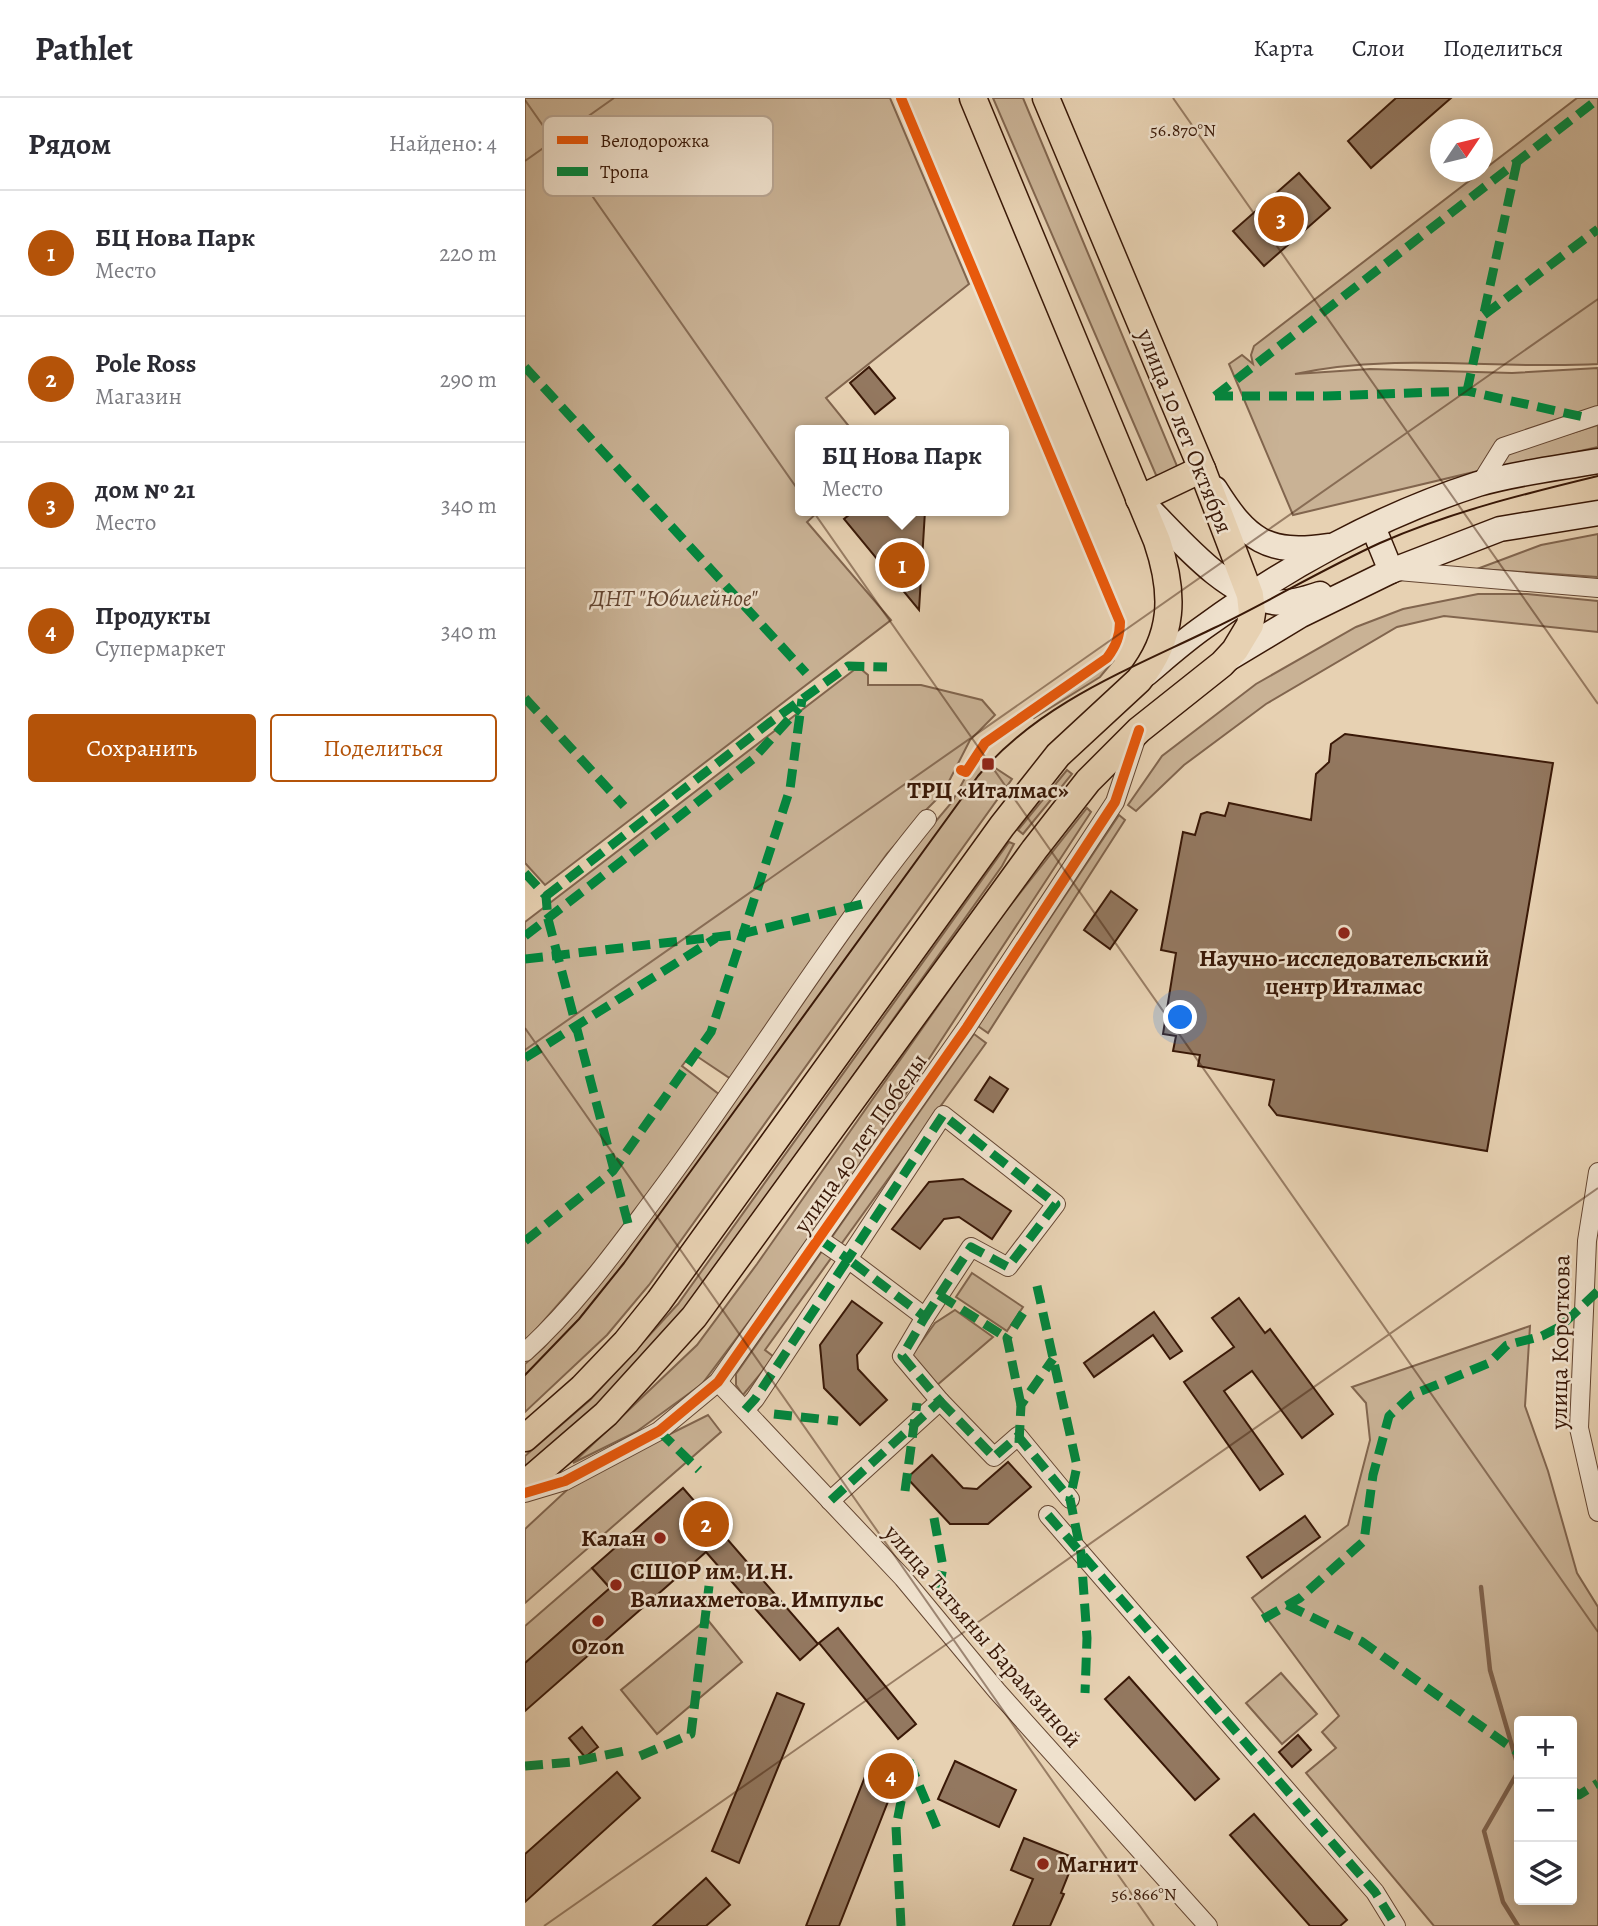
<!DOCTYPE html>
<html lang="ru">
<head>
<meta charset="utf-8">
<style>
	body { margin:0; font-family:Alegreya,serif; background:#f2f2f3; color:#2b2b33 }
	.controls { position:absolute; right:21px; bottom:21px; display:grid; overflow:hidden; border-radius:7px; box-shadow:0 4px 18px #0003 }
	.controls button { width:63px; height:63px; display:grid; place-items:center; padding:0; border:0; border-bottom:2px solid #e1e1e2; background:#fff; color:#2b2b33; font:35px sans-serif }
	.compass { position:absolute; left:905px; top:21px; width:63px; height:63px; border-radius:50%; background:#fff; box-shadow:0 4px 18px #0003; rotate:55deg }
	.you { position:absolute; left:656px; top:920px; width:24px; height:24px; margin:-18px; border:5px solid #fff; border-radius:50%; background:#1a73e8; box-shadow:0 0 0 10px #1a73e833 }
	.badge { display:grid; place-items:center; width:46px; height:46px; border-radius:50%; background:#b45309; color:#fff; font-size:23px; font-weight:700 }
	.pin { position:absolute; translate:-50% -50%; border:4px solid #fff; box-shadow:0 2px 7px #0006 }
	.popup { position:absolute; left:270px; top:327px; width:214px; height:91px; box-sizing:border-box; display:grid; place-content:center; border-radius:7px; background:#fff; filter:drop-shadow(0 2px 5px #0005); font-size:23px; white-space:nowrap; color:#7c7c81 }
	.popup b { font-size:26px; color:#2b2b33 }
	.popup::after { content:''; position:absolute; left:50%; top:100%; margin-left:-14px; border:14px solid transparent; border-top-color:#fff }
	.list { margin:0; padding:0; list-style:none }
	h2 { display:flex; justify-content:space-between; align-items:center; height:91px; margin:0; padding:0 28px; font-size:30px }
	h2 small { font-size:23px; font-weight:400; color:#7c7c81 }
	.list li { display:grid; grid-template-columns:46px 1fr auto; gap:21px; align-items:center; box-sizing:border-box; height:126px; padding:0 28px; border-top:2px solid #e1e1e2 }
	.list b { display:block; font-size:26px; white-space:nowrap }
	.list p { margin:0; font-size:23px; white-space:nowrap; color:#7c7c81 }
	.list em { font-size:23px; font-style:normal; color:#7c7c81 }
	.actions { display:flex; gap:14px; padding:21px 28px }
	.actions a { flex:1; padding:16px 0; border:2px solid #b45309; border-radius:7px; text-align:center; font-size:24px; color:#b45309 }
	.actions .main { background:#b45309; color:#fff }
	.icon { flex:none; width:38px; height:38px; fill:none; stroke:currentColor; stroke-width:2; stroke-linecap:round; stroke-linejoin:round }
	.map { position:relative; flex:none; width:1073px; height:1828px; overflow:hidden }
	header { display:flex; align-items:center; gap:42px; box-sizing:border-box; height:98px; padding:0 35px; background:#fff; border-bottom:2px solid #e1e1e2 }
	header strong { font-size:33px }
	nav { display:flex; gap:38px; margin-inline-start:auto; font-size:24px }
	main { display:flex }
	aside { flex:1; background:#fff }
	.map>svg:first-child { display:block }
</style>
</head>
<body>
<header>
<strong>Pathlet</strong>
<nav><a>Карта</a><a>Слои</a><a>Поделиться</a></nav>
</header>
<main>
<aside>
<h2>Рядом<small>Найдено: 4</small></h2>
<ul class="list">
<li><span class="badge">1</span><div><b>БЦ Нова Парк</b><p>Место</p></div><em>220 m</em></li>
<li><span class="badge">2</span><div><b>Pole Ross</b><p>Магазин</p></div><em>290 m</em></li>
<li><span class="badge">3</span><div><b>дом № 21</b><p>Место</p></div><em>340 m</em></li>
<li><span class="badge">4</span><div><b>Продукты</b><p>Супермаркет</p></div><em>340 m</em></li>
</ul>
<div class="actions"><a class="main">Сохранить</a><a>Поделиться</a></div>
</aside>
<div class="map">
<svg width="1073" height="1828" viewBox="0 0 1073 1828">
	<rect width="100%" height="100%" fill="#e7d1b2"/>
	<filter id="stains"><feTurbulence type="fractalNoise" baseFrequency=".00286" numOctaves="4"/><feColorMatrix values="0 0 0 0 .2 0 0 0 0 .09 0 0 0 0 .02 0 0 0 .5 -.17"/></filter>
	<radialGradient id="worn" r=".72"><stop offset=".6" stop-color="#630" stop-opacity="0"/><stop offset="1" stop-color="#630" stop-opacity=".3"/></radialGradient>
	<g fill="#c9b295" stroke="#81654e" stroke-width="2" fill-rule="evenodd">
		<polygon points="0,0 365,0 444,186 301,300 327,332 276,332 276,413 294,413 282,424 366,522 20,787 0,765"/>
		<polygon points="468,0 498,0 652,368 644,378 631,377"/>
		<path d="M1052,0h21v266c-100,6 -204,-12 -303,10l75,-5 142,4 86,-5v40l-101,34 -19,29 -185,44 -64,-151 13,-9 11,9 -2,-9 3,-9z"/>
		<polygon points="1073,327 1073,349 974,371 985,354"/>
		<polygon points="1073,436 1073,479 952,471 1016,447"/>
		<polygon points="953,496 1002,496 1073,503 1073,534 919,518 872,529 741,606 659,667 611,713 603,707 637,658 731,586 831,529 878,511"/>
		<polygon points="589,562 575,579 509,620 506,616 552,584"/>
		<polygon points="329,572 337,572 343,577 343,587 396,587 457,602 470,617 445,642 418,695 399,714 362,756 312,825 206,981 167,955 157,968 195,997 95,1136 0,1244 0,824"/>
		<polygon points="452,658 487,681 124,1187 82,1237 0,1314 0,1266 19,1249 99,1156 374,767 427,704"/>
		<polygon points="542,672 547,676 498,736 493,732"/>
		<polygon points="562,710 566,714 285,1142 177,1286 111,1334 48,1365 172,1247 232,1166 469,828"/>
		<polygon points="594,717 600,722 463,935 453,928"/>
		<polygon points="484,744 489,746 477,768 161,1213 72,1309 0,1372 0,1358 65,1302 153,1206"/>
		<polygon points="449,936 461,945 240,1252 249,1259 218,1297 211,1287 211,1276"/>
		<polygon points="447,1175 498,1209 482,1233 431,1199"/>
		<polygon points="430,1212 468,1239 411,1288 387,1257 410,1225"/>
		<path d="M1005,1228l-5,80 23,65 29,102 21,34v319h-164l-128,-153 30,-25 -14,-16 17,-16 -87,-118 96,-73 22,-85 -4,-37 -14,-16zM994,1623h53v179h-53z"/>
		<polygon points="183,1317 196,1334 0,1505 0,1431 43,1391 115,1351"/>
		<polygon points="67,1470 85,1490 0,1565 0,1528"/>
		<polygon points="182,1521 217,1564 132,1636 96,1592"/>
		<polygon points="756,1575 792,1616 757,1646 721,1605"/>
	</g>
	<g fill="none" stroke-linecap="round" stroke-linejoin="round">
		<g stroke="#7e614b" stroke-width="4.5">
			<polyline points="956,1489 965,1572 994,1672"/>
			<polyline points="993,1828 978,1804 959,1733 994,1672"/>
		</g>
	</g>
	<g fill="#937860" stroke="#391807" stroke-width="2">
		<polygon points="871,0 926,0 846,70 823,43"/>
		<polygon points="774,75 805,110 739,168 708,133"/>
		<polygon points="344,269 370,300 350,316 325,285"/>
		<polygon points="329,413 400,413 394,512 319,421"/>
		<polygon points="820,636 1028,665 962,1053 752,1017 744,1007 749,982 673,968 675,957 648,953 651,938 638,936 651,855 636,852 658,734 670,737 676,716 682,714 700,718 704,705 786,722 791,676 804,664 806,646"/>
		<polygon points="586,793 612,812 585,851 559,832"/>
		<polygon points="465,979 483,991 468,1014 450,1002"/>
		<polygon points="438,1081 486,1113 467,1141 434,1119 419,1121 395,1151 367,1131 404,1084"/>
		<polygon points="714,1200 740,1235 745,1231 808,1316 777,1340 727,1273 699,1293 758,1376 735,1392 659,1284 709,1249 687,1220"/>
		<polygon points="327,1203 357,1225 332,1257 333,1271 362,1302 335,1327 299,1290 295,1247"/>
		<polygon points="629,1214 657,1253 645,1261 628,1237 569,1279 559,1265"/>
		<polygon points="407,1357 438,1390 452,1391 483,1364 506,1389 463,1426 425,1426 382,1380"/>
		<polygon points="158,1390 293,1546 275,1562 181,1454 0,1613 0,1565 85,1490 67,1470"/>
		<polygon points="780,1418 795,1439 737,1480 722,1459"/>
		<polygon points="313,1530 391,1626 373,1641 294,1545"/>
		<polygon points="604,1579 694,1681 670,1702 580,1601"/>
		<polygon points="252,1595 279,1606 214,1765 187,1753"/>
		<polygon points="57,1629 73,1649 60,1659 44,1640"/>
		<polygon points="773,1637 786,1652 767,1669 754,1654"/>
		<polygon points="347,1661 375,1673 314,1828 281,1828"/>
		<polygon points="430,1663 491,1692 474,1729 413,1701"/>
		<polygon points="92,1674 115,1700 0,1804 0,1756"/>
		<polygon points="729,1716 822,1822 815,1828 785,1828 705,1737"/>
		<polygon points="499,1740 550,1760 536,1795 539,1796 525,1828 488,1828 508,1781 486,1772"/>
		<polygon points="181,1780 205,1807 181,1828 128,1828"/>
	</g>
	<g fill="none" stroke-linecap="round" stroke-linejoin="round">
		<defs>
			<g id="street">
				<polyline points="955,386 978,349 1073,317"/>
				<polyline points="873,473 1073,490"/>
				<polyline points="1073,1074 1062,1143 1054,1330 1073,1414"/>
				<polyline points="294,1141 323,1161 418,1017 531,1106 483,1169 446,1149 400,1219"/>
				<path d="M0,1254c50,-45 90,-101 130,-154 93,-124 174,-259 272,-379"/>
				<polyline points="193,1284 378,1480 472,1593 683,1828"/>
				<polyline points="415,1303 469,1359 493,1338 545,1401"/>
				<polyline points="220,1312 230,1301 323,1161 400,1219 377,1258 415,1303 305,1403"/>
				<polyline points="0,1395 40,1383 134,1333 193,1284 442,929 590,704 612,638"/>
				<polyline points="523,1417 850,1794 871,1828"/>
			</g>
			<g id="secondary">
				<path d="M690,391c32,51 52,66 113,57"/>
				<path d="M617,404c35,34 81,92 131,100 16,2 32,-3 47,-8"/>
				<polyline points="848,429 866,473"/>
				<polyline points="703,561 776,517 866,473 975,431 1073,415"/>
				<path d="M621,576c19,-16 38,-33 58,-47 82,-60 177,-112 274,-143 37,-11 81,-16 120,-23"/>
			</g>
			<g id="primary">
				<polyline points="614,401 677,371"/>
				<path d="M0,1340l57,-50 44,-46 33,-41 343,-475 56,-71 81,-75c35,-44 36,-86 18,-139l-184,-443"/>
				<polyline points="0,1386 81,1316 169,1219 509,752 563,683 614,632 697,566 710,552 725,527 727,515 725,497 677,371 521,0"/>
			</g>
		</defs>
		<use href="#street" stroke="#644632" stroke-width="20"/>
		<use href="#secondary" stroke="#391807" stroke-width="27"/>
		<use href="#primary" stroke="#391807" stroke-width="29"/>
		<use href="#street" stroke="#efe1cd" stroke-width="18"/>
		<use href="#secondary" stroke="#efe1cd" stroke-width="24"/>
		<use href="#primary" stroke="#e7d1b2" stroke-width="26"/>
		<path stroke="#391807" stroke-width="2" d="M0,1277l54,-56 45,-56 354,-487c61,-73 152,-107 236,-148 56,-27 109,-59 166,-85 70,-31 144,-49 218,-67"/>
		<g stroke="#00873e" stroke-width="9" stroke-dasharray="18 9" stroke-linecap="butt">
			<polyline points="959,217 1073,131"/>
			<polyline points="0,269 281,575"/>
			<polyline points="942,293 992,64"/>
			<polyline points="690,298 1073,1"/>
			<polyline points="690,298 801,298 942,293 1063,320"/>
			<polyline points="0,600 99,708"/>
			<polyline points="0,775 21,798 23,821 105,1133"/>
			<polyline points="21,798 244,625 323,568 362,569"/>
			<polyline points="0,838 228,661 274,610"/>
			<polyline points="0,861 217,836 337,806"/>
			<polyline points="0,960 191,840"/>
			<polyline points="294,1141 323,1161 418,1017 531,1106 483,1169 446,1149 400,1219"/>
			<polyline points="0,1143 88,1073 186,934 265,691 277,601"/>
			<polyline points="512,1188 552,1368 545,1401 556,1455 562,1540 560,1595"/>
			<polyline points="414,1197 482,1240"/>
			<polyline points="415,1303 469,1359 493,1338 545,1401"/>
			<polyline points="496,1307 482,1240 498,1215"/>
			<polyline points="220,1312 230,1301 323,1161 400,1219 377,1258 415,1303 305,1403"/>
			<polyline points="249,1316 313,1323"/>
			<polyline points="134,1333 174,1372"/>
			<polyline points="494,1345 496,1307 528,1261"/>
			<polyline points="380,1393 392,1305"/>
			<polyline points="523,1417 850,1794 871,1828"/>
			<polyline points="409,1420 418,1469 414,1490"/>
			<polyline points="762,1507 836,1543 994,1655"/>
			<polyline points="738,1521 775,1500 839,1443 848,1377 864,1318 887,1297 964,1265 982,1247 1017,1238 1036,1228 1073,1193"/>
			<polyline points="115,1658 166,1636 184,1488"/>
			<polyline points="384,1663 414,1735"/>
			<polyline points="0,1668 47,1664 100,1653"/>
			<polyline points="1047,1692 1054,1697 1073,1685"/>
			<polyline points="376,1828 371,1729 384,1663"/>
		</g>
		<defs>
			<g id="cycleway">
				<path d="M376,0l219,524c0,14 -4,24 -13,36l-122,85 -19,29 -5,-2"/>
				<polyline points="0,1395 40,1383 134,1333 193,1284 442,929 590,704 614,632"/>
			</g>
		</defs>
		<use href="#cycleway" stroke="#efe1cd" stroke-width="15"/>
		<use href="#cycleway" stroke="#e8590c" stroke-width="10"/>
	</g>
	<path fill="none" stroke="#391807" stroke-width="2" stroke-opacity="0.45" d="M648,0l425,606M0,2l1073,1532M0,63l89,-63M0,930l629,898M0,952l1073,-751M19,1828l1054,-738"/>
	<g fill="#8f2418" stroke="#efe1cd" stroke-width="2.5">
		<rect x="456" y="659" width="14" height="14" rx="3.5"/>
		<circle cx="819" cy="835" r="7"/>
		<circle cx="135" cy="1440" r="7"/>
		<circle cx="91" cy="1487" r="7"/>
		<circle cx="73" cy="1523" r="7"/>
		<circle cx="518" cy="1766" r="7"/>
	</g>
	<g text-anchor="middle" stroke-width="5" stroke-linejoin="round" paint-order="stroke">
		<g font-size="24" fill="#391807" stroke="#efe1cd">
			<text transform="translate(660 333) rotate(68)" y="8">улица 10 лет Октября</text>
			<text transform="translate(335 1045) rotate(-55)" y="8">улица 40 лет Победы</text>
			<text transform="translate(1035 1244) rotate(-89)" y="8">улица Короткова</text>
			<text transform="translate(458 1538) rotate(49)" y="8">улица Татьяны Барамзиной</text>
		</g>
		<g font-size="24" font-style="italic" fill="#644632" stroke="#efe1cd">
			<text x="149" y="508">ДНТ "Юбилейное"</text>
		</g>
		<g font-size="24" font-weight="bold" fill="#391807" stroke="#efe1cd">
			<text x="463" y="700">ТРЦ «Италмас»</text>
			<text x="819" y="868">Научно-исследовательский<tspan x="819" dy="28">центр Италмас</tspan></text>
			<text x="121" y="1448" text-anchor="end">Калан</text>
			<text x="105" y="1481" text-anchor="start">СШОР им. И.Н.<tspan x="105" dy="28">Валиахметова. Импульс</tspan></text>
			<text x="73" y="1556">Ozon</text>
			<text x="532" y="1774" text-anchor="start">Магнит</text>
		</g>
	</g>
	<rect x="18" y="18" width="230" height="80" rx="10" fill="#efe1cd" stroke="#b8a592" stroke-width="2"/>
	<rect x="32" y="38" width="31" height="8" fill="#e8590c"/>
	<rect x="32" y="69" width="31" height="9" fill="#00873e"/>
	<g font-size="19" fill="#391807">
		<text x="75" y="49">Велодорожка</text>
		<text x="75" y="80">Тропа</text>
	</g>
	<g font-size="18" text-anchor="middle" fill="#391807" stroke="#efe1cd" stroke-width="5" stroke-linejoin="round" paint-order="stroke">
		<text x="658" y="38">56.870°N</text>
		<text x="619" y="1802">56.866°N</text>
	</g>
	<rect width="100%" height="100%" filter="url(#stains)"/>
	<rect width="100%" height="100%" fill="url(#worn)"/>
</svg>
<div class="controls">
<button>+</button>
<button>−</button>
<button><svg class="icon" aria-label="layers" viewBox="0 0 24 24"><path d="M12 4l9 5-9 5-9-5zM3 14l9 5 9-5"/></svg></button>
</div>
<svg class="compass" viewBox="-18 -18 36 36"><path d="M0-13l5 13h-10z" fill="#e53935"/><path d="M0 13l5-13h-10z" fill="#7c7c81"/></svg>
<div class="you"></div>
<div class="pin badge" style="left:377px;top:467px">1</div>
<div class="popup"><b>БЦ Нова Парк</b>Место</div>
<div class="pin badge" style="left:181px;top:1426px">2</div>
<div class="pin badge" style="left:756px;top:121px">3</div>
<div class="pin badge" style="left:366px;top:1678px">4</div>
</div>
</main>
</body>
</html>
